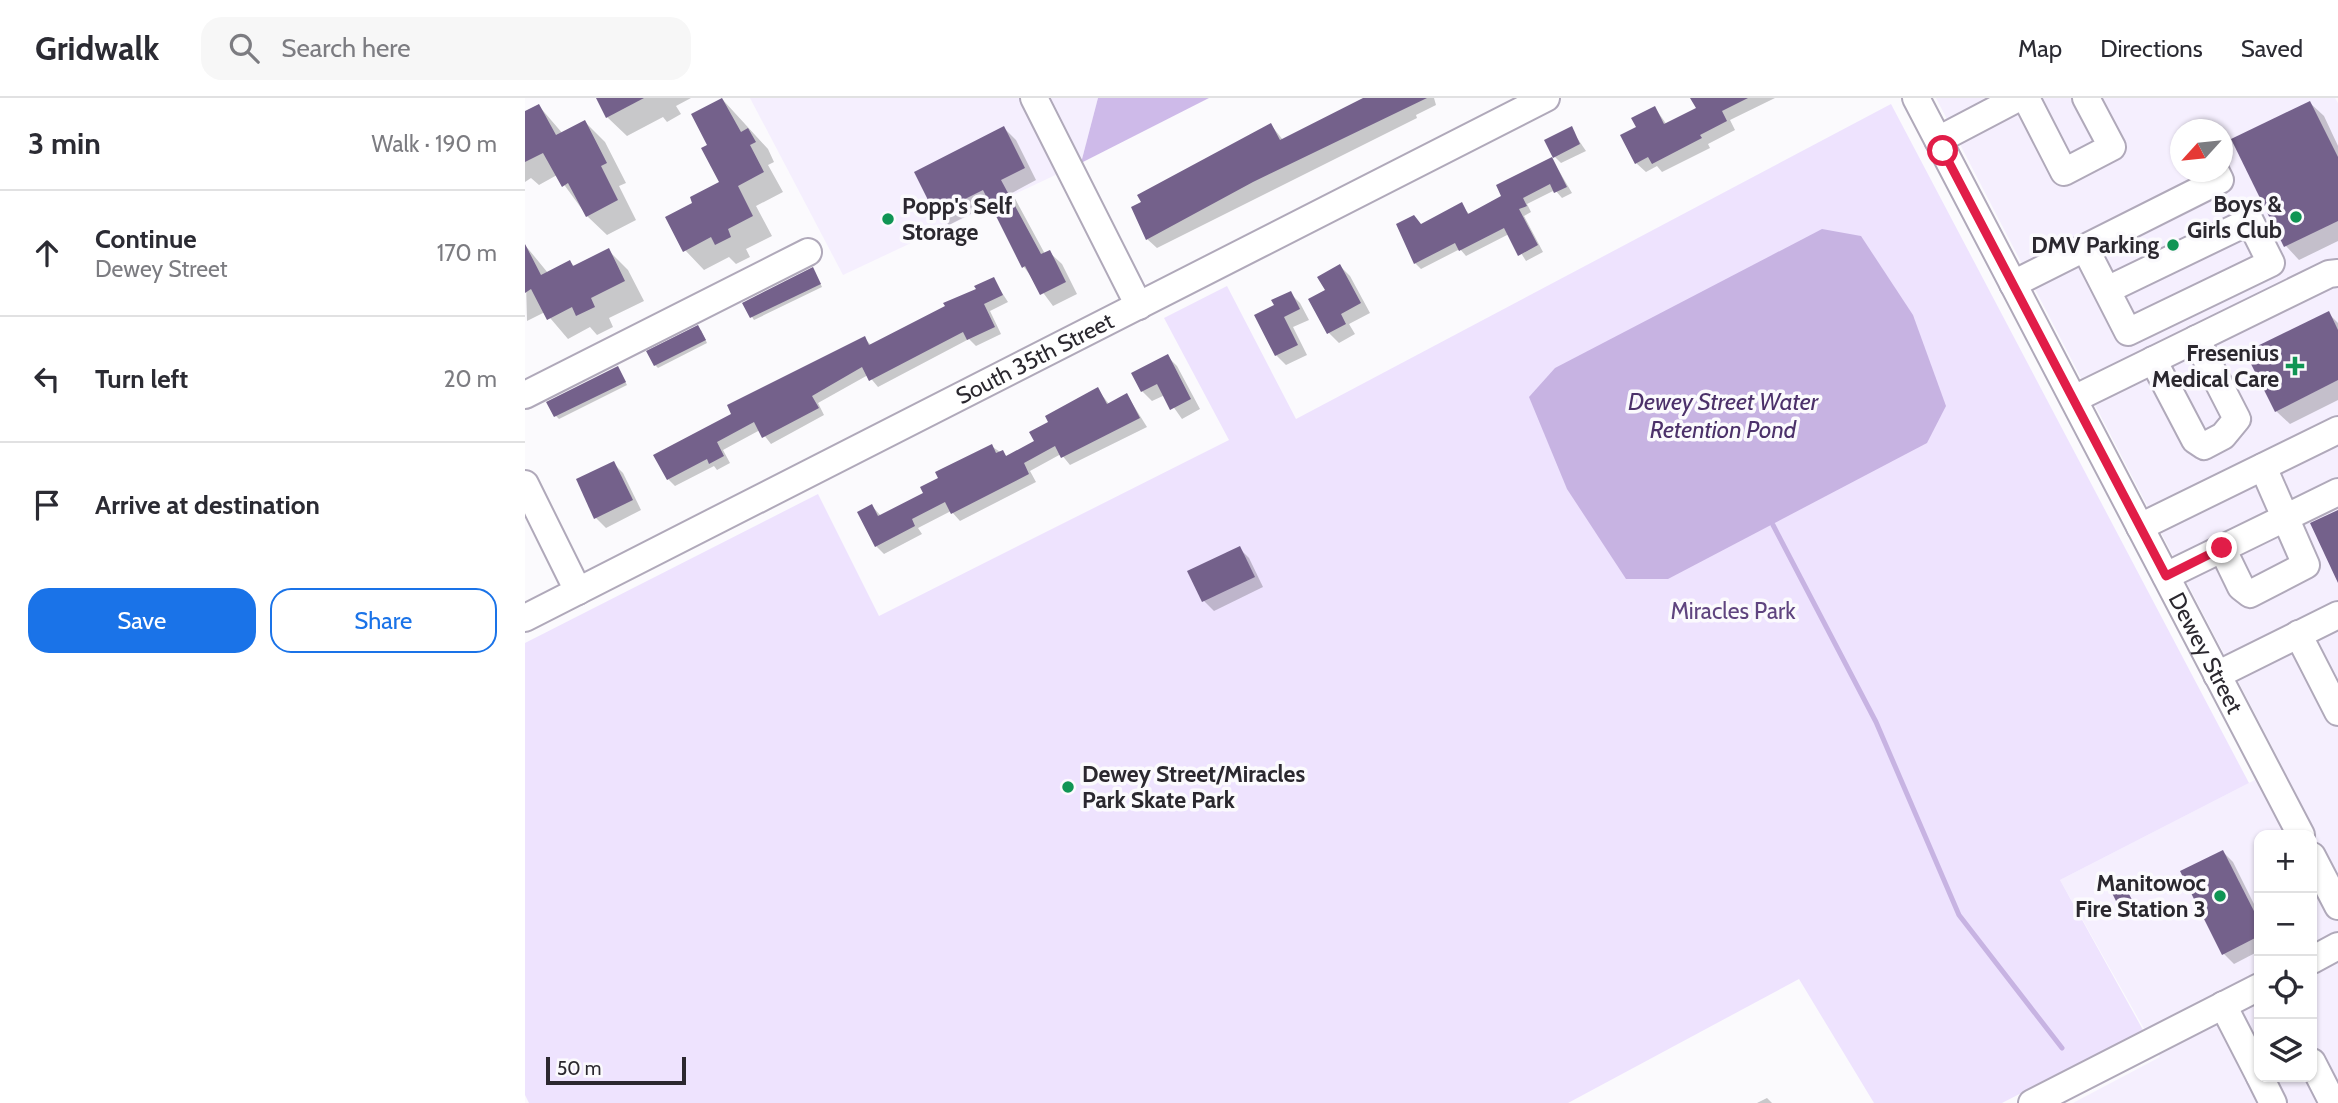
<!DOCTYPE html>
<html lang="en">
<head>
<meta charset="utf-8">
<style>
	body { margin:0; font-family:Cabin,sans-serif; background:#f7f7f7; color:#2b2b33 }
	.controls { position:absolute; right:21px; bottom:21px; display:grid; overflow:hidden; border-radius:14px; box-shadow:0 2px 5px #0004 }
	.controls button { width:63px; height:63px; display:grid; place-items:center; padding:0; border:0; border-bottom:2px solid #e1e1e2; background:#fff; color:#2b2b33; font:35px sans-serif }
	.compass { position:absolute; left:1645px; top:21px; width:63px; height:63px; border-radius:50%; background:#fff; box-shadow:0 2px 5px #0004; rotate:243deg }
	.scale { position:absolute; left:21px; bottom:18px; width:140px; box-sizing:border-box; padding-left:7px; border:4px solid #2b282f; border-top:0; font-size:19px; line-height:24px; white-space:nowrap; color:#2b282f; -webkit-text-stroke:5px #fbfafd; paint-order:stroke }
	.stop { position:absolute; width:21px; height:21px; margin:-16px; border:5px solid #e11d48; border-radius:50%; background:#fff }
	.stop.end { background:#e11d48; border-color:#fff; box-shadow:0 2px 7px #0008 }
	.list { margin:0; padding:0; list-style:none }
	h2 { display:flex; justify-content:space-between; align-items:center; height:91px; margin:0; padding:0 28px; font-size:30px }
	h2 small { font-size:23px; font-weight:400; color:#7c7c81 }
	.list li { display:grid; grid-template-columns:46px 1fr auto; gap:21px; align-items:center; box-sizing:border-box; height:126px; padding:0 28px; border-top:2px solid #e1e1e2 }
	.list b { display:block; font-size:26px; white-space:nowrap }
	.list p { margin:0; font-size:23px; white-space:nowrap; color:#7c7c81 }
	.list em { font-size:23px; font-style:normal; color:#7c7c81 }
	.actions { display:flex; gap:14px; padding:21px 28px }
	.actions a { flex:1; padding:16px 0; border:2px solid #1a73e8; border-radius:21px; text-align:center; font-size:24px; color:#1a73e8 }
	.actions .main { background:#1a73e8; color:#fff }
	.icon { flex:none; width:38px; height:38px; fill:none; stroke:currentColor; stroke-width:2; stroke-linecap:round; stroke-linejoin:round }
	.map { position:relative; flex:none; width:1813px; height:1005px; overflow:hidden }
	header { display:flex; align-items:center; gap:42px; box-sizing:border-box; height:98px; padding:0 35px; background:#fff; border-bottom:2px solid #e1e1e2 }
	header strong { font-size:33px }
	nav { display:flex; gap:38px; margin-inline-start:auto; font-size:24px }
	.search { width:490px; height:63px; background:#f7f7f7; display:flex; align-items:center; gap:18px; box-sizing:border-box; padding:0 24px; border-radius:21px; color:#7c7c81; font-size:26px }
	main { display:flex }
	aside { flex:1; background:#fff }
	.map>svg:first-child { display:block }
</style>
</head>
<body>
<header>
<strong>Gridwalk</strong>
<div class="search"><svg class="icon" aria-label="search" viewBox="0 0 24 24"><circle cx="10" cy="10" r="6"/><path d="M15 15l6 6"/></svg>Search here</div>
<nav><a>Map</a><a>Directions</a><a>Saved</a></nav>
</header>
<main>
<aside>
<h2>3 min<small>Walk · 190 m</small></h2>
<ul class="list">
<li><svg class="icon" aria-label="ahead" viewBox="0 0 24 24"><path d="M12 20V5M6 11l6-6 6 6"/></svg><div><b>Continue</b><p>Dewey Street</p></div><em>170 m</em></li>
<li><svg class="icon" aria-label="left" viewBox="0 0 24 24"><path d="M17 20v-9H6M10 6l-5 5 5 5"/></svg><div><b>Turn left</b></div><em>20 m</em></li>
<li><svg class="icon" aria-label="arrive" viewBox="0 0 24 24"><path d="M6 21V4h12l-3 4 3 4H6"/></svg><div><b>Arrive at destination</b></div></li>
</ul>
<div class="actions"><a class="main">Save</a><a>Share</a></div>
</aside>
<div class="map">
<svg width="1813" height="1005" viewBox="0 0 1813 1005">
	<rect width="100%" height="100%" fill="#fbfafd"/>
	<g fill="#f5effe" fill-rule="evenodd">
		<polygon points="225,0 573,0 556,65 318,177"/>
		<path d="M1411,0h399l3,5v1000h-265l87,-46 -100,-177 222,-114zM1656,32h42v42h-42zM1734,737h53v242h-53z"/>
	</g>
	<polygon fill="#eee3fe" points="1366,6 1724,685 1535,782 1618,932 1477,1005 1349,1005 1274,881 1043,1005 4,1005 0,997 0,545 293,396 354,518 704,342 639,220 702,188 771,321"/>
	<polygon fill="#cebae9" points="573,0 684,0 556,65"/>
	<polygon fill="#c7b3e2" points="1297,131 1336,138 1388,217 1421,308 1402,345 1143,481 1101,481 1042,391 1004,299 1030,270"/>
	<g fill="#0003">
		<polygon points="73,0 166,0 151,8 156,16 142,24 138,19 102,38 82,19"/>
		<polygon points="841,0 909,0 911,7 891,17 892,20 632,150 622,141 746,27 758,42"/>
		<polygon points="1167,0 1250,0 1205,22 1210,32 1183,46 1185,50 1137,74 1132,68 1121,74 1111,65 1113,30 1130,10 1142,27 1173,11"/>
		<polygon points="198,2 243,51 249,64 243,67 258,94 231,108 247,138 221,151 225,159 211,166 204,159 179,172 160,152 170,106 196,85 184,48"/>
		<polygon points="1785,5 1799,18 1813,48 1813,143 1774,162 1761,148"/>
		<polygon points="14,8 38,36 60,24 80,44 101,85 94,88 111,122 82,137 62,118 32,77 14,87 6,80 0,84 0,15"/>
		<polygon points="479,30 491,42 511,82 487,95 520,156 524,154 537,166 552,196 528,208 499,169 467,105 424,127 412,115"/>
		<polygon points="1046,31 1061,53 1036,65 1030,59"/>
		<polygon points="1027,61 1047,95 1037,100 1030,92 1002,106 1006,114 999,118 1018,154 1001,163 984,136 941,158 935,151 896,171 890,165 897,127 936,107 945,117 979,99"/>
		<polygon points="0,147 23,175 45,164 50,169 83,152 103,172 119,203 84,220 88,229 72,237 65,229 43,241 20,214 2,223"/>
		<polygon points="815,168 825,178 845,215 824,226 830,236 814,245 804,235 785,202 802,193"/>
		<polygon points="290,174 297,189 229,222 227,219 220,206"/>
		<polygon points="468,181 483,204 465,213 476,236 451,248 444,241 353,289 343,277 293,305 299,317 246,346 235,332 198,352 205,365 192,372 189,368 150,388 143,381 209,316 339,240 347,248 453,192"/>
		<polygon points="765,195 775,205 784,222 768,229 782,257 761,267 751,257 732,218 751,208"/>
		<polygon points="1803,215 1813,225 1813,302 1765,326 1751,313"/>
		<polygon points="176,232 182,245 133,270 130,267"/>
		<polygon points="642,258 652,268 675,311 657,321 640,297 627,303 617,293 608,275"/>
		<polygon points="95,273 102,287 34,321 31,318 24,305"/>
		<polygon points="573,292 584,306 602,297 622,329 545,367 536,356 505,373 511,384 435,423 426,413 393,430 397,436 359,456 351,448 347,408 356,418 400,396 466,348 483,359 512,344 526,325"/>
		<polygon points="88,365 98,375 116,412 81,430 71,420"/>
		<polygon points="714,450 724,460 738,489 689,513 679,503 665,474"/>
		<polygon points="1698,754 1708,764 1734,816 1734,853 1709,866 1699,856"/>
		<polygon points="1602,793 1609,807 1599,812 1596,810"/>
		<polygon points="1242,1000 1247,1005 1232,1005"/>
	</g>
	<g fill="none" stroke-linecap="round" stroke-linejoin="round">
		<polyline stroke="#c7b3e2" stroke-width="5" points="1248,427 1351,624 1434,817 1537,950"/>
	</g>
	<g fill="#74618b">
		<polygon points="71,0 119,0 81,20"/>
		<polygon points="197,0 216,34 223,30 231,44 225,47 239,74 213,88 228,118 203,131 206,139 190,147 186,139 158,154 140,119 167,105 165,99 194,84 176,50 182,47 166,16"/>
		<polygon points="838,0 902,0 728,84 621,142 606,109 616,104 612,97 746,25 755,42"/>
		<polygon points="1165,0 1223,0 1197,13 1202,23 1175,37 1177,40 1127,66 1123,59 1110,66 1095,37 1111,29 1106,20 1130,8 1139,26 1171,10"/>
		<polygon points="1785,3 1813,59 1813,123 1759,149 1706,41"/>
		<polygon points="14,6 31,37 60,22 82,65 76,68 93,102 61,119 43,85 37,89 18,55 0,64 0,13"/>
		<polygon points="479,28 500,70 476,82 516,156 525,152 541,184 515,197 500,168 497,170 458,92 410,116 389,74"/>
		<polygon points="1047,28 1055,46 1028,60 1019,42"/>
		<polygon points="1027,59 1042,89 1029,95 1025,86 998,100 1002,108 994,111 1013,147 993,158 979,130 934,153 930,145 889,166 871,126 889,117 896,126 937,104 943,116 976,98 971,87"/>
		<polygon points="0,146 16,177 45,162 48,168 84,150 100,183 66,200 70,209 51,218 47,209 22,222 6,191 0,195"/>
		<polygon points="815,166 836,205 816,216 821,226 802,236 783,201 800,192 792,179"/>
		<polygon points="288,169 296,186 225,220 217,205"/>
		<polygon points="469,179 478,197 459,206 470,229 442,242 438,234 344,283 337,269 287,298 294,310 237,340 229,324 192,344 199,358 184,366 182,361 142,382 128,357 206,316 202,307 340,238 344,247 420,208 418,205 451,191 449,188"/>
		<polygon points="766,193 775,211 759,219 773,247 750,258 729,217 749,207 746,202"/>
		<polygon points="1804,213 1813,232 1813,282 1750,314 1720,254"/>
		<polygon points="173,227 181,242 129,268 121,253"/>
		<polygon points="643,256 666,301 645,312 632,286 616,294 606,275"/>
		<polygon points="93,268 101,284 29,319 21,304"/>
		<polygon points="573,289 582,306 602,295 615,320 536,360 530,348 499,365 504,376 426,416 420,404 387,421 390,428 350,449 332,414 347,406 353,418 398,395 395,389 413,380 410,374 467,346 471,355 478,352 481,358 509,343 504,334 523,324 520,318"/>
		<polygon points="89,363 108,402 69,421 51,381"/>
		<polygon points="1813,412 1813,485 1785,425"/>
		<polygon points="715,448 730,479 677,504 662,473"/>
		<polygon points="1698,752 1734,823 1734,838 1697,857 1655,773"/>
		<polygon points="1600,788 1608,804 1595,811 1587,795"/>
	</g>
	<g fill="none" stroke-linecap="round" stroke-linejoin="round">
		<defs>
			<g id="minor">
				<polyline points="509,0 614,208"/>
				<path id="s1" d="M1391,0l385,737"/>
				<polyline points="1501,0 1539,74 1587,49 1561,0"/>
				<polyline points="1413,42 1493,0"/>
				<polyline points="1560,150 1603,234 1746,165 1725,123 1582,192"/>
				<polyline points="1488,186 1695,82 1691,74"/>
				<polyline points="1628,262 1670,342 1679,348 1698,338 1712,321 1671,241"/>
				<polyline points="0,297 283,154"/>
				<polyline points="1549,301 1804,176 1813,175"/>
				<polyline points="0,386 53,493"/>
				<polyline points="1615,429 1813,332"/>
				<polyline points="1697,450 1716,489 1725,496 1781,467 1738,369"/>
				<polyline points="1641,478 1813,394"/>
				<path id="s2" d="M0,520l1021,-520"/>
				<polyline points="1773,536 1813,614"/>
				<polyline points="1692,577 1813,517"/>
				<polyline points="1787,758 1813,808"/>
				<polyline points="1787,862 1813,848"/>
				<polyline points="1698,907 1734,977"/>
				<polyline points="1787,964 1808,1005"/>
				<polyline points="1735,979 1748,1005"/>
				<polyline points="1507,1005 1734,889"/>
			</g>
		</defs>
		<use href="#minor" stroke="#b0a9ba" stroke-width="30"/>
		<use href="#minor" stroke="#fff" stroke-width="26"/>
	</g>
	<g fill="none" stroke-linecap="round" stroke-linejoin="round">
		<polyline stroke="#e11d48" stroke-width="9" points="1418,53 1641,478 1697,450"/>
	</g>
	<g fill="#109554" stroke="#fbfafd" stroke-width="2.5">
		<circle cx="1771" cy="119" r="7"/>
		<circle cx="363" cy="121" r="7"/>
		<circle cx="1648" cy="147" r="7"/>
		<path d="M1766.5 257.5h7v7h7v7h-7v7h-7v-7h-7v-7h7z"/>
		<circle cx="543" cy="689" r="7"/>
		<circle cx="1695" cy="798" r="7"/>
	</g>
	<g text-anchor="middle" stroke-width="7" stroke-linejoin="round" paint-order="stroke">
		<g font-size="23" font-weight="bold" fill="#2b282f" stroke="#fbfafd" text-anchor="end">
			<text x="1757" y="114">Boys &amp;<tspan x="1757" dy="26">Girls Club</tspan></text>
			<text x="377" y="116" text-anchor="start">Popp's Self<tspan x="377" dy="26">Storage</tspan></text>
			<text x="1634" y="155">DMV Parking</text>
			<text x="1754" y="263">Fresenius<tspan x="1754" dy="26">Medical Care</tspan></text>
			<text x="557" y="684" text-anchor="start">Dewey Street/Miracles<tspan x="557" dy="26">Park Skate Park</tspan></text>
			<text x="1681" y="793">Manitowoc<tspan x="1681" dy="26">Fire Station 3</tspan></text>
		</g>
		<g font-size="23" fill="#2b282f" stroke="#fbfafd">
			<text dy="8" stroke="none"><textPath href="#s2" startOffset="572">South 35th Street</textPath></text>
			<text dy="8" stroke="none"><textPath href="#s1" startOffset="626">Dewey Street</textPath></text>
		</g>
		<g font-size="23" fill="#5f447f" stroke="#fbfafd">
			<text x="1208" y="521">Miracles Park</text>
		</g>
		<g font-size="24" font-style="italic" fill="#4c316a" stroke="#fbfafd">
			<text x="1198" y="312">Dewey Street Water<tspan x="1198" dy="28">Retention Pond</tspan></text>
		</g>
	</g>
</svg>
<div class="controls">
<button>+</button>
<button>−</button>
<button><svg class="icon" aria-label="locate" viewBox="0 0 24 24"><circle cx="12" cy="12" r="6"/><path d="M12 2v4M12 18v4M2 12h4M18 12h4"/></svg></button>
<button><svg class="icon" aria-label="layers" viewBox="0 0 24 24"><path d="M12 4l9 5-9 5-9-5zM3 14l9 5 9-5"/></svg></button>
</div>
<svg class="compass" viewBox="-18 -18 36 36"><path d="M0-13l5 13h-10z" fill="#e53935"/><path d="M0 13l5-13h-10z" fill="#7c7c81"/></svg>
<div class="scale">50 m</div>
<div class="stop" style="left:1418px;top:53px"></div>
<div class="stop end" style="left:1697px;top:450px"></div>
</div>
</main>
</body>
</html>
